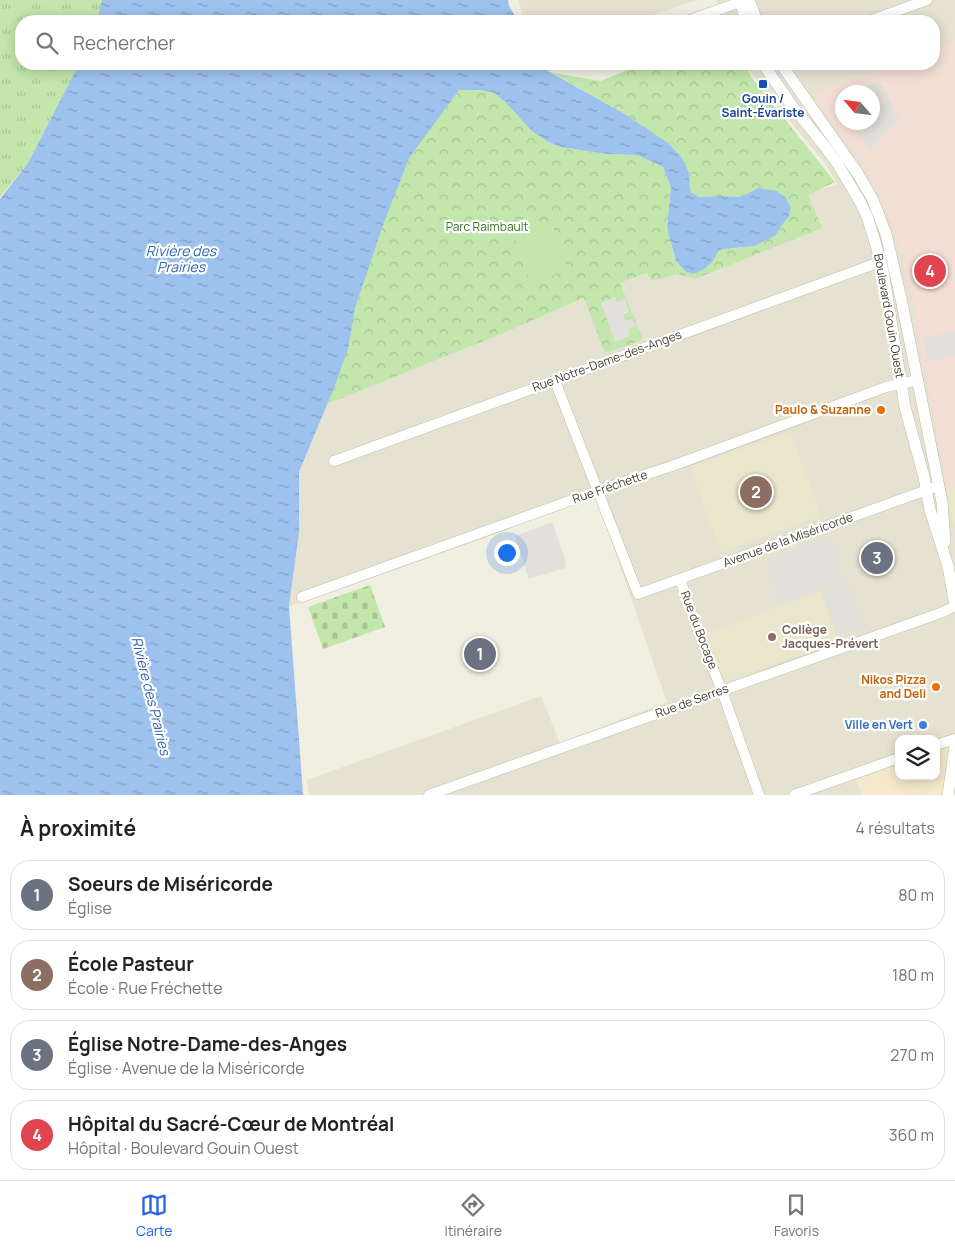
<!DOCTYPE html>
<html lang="fr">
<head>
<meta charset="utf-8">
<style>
	body { margin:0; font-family:Manrope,sans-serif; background:#f2f2f2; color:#222 }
	.controls { position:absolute; right:15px; bottom:15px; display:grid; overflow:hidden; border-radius:10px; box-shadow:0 2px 12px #0003 }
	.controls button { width:45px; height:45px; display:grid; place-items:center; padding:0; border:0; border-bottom:1px solid #e0e0e0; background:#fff; color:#222; font:25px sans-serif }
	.compass { position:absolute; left:835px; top:85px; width:45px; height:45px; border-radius:50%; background:#fff; box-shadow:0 2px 12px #0003; rotate:298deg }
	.you { position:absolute; left:506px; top:552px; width:18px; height:18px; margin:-12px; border:4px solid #fff; border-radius:50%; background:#1a73e8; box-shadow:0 0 0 8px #1a73e833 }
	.badge { display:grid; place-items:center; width:32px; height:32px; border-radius:50%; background:#2563eb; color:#fff; font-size:16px; font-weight:700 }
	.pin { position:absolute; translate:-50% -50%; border:2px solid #fff; box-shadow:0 1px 5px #0006 }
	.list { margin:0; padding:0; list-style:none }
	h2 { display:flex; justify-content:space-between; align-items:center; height:65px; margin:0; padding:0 20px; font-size:21px }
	h2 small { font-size:16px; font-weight:400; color:#767676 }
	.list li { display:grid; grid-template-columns:32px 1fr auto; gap:15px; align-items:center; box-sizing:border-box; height:70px; margin:0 10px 10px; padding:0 10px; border:1px solid #e0e0e0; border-radius:20px }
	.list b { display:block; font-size:19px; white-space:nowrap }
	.list p { margin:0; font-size:16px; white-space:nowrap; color:#767676 }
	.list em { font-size:16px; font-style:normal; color:#767676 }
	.icon { flex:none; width:28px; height:28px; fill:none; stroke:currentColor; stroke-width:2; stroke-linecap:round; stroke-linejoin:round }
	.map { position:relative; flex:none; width:955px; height:795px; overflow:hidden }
	.search { position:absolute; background:#fff; box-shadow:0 2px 12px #0003; left:15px; right:15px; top:15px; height:55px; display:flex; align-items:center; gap:12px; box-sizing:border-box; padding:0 18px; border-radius:20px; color:#767676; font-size:19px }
	.sheet { height:385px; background:#fff }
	nav { display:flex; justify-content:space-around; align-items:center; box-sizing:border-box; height:70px; border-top:1px solid #e0e0e0; background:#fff; font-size:14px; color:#767676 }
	nav a { display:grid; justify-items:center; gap:2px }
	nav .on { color:#2563eb }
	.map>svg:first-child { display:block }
</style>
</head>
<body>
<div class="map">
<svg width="955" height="795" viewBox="0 0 955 795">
	<defs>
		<pattern id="grass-tufts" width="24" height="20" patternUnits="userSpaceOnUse" patternTransform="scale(1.25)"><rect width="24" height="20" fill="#c2e6ab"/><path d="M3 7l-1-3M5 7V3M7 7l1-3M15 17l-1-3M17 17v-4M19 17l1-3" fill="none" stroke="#a8c694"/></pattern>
		<pattern id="cemetery-stones" width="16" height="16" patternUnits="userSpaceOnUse" patternTransform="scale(1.25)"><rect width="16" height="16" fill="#c2e6ab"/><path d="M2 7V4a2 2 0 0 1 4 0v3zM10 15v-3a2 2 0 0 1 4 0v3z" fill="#a8c694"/></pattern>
		<pattern id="park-crowns" width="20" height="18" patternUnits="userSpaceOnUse" patternTransform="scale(1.25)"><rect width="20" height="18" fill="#c2e6ab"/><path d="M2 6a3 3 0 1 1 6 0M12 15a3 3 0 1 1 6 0" fill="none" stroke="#a8c694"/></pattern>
		<pattern id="water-ripples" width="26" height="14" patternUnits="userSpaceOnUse" patternTransform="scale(1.25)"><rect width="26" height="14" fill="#9ec2ee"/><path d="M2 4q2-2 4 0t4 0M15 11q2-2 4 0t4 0" fill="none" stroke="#829fc1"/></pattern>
	</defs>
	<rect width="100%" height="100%" fill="#f1efe2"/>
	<g fill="#e5e2d1" fill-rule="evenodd">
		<polygon points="518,0 697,0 636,21 527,21 523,15"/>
		<path d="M716,0h239v742l-12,7 -7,2v-12h-37v26l-42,15 5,15h-553l-2,-15 234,-84 19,47 107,-41 -71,-205 -307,109 10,-73v-61l28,-68 189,-76 104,-45 28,-10 3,8 27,-8 17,6 126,-52 -14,-33 30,-10 -12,-21 -57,-68 -23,-31h189v-43h-205zM842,92h30v30h-30z"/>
	</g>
	<polygon fill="#f4e9cd" points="955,742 955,795 862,795 856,780 899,765 899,776 936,776 936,751 943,749"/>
	<g fill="#eae6cc">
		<polygon points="791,432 821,516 721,552 690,467"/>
		<polygon points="955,485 955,525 954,522 952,522 947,488"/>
		<polygon points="820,591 838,640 723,683 705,634"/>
	</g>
	<path fill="#f2ded5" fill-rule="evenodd" d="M955,41v444l-8,3 -33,-175 1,-2 -4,-19 -2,-3 -7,-31 3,-1 -1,-5h-4l-9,-30 -18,-38 -8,-15 -53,-75 83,-30h39v-15zM842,92h30v30h-30z"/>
	<polygon fill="url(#grass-tufts)" points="0,0 102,0 97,21 21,21 21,64 79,64 28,163 0,197"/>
	<polygon fill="url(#cemetery-stones)" points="370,585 385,627 323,649 308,607"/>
	<polygon fill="url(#park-crowns)" points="642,64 745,64 752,78 835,182 808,195 822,228 695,279 678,274 651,281 647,273 620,283 643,340 605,353 584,298 516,328 327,404 337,349 402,155 459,90 481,90 494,93 505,102 532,131 548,142 561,147 606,154 637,155 663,167 671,187 667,228 676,261 686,272 694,274 713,261 718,250 725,249 740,248 776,235 782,225 788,218 758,188 741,197 723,196 699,197 692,193 690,189 689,173 623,113 553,73 601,81"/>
	<polygon fill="#c2e6ab" points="551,221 568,270 531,283 514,235"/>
	<g fill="#e1e0db">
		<polygon points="879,81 900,119 869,150 853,123 872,122 872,92 856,92"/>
		<polygon points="615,297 617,302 625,299 629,312 623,315 625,321 633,318 636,326 628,329 630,336 615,342 601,303"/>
		<polygon points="955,331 955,356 928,361 924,338"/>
		<polygon points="552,522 566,561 565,568 529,579 515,536"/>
		<polygon points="826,539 831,545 839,552 838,565 844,582 780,604 766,560"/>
		<polygon points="849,584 864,627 838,636 822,593"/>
	</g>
	<g fill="url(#water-ripples)">
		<polygon points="102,0 508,0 509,6 518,21 97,21"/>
		<polygon points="79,64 539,64 541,67 623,113 668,143 682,158 689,173 690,189 692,193 699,197 723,196 741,197 758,188 776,191 786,198 791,208 788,218 782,225 776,235 754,246 725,249 719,250 713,261 704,269 694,274 686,272 676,261 667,228 671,187 663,167 637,155 606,154 561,147 548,142 532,131 505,102 494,93 481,90 459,90 409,158 383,225 355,308 348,349 334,388 299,472 299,533 289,606 302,780 303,795 0,795 0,199 28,163"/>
	</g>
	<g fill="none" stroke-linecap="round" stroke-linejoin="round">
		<defs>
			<g id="minor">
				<polyline points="687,21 732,5 747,1"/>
				<polyline points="869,21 927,0"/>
				<polyline points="555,381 638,594 938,486"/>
				<polyline points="334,461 880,262"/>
				<polyline points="680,579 699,634 722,691 759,795"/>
				<polyline points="302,597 611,486 672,466 886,387 918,380"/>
				<polyline points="936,745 955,739"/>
				<polyline points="429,795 943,612 955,606"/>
				<polyline points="794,795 899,758"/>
			</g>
			<g id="tertiary">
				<polyline points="741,0 745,21"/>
				<polyline points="749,0 757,21"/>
				<polyline points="763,64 793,107 823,144 837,163 858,198 867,216 876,245 883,271 905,407 924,477 930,510 948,566 955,605"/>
				<polyline points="781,64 858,174 873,200 886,234 902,303 942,502 945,542"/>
				<polyline points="948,795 955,746"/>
			</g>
		</defs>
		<use href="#minor" stroke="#bfbba8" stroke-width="11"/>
		<use href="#tertiary" stroke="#bfbba8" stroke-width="12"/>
		<use href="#minor" stroke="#fff" stroke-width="10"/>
		<use href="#tertiary" stroke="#fff" stroke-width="11"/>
	</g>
	<rect fill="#1a4fb4" stroke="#fff" stroke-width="2" x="758" y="79" width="10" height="10" rx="2.5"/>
	<g fill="#e8710a" stroke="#fff" stroke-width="2">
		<circle cx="881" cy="410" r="5"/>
		<circle cx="936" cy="687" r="5"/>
	</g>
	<circle fill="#8d6e63" stroke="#fff" stroke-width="2" cx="772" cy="637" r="5"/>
	<circle fill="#3f7fe0" stroke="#fff" stroke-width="2" cx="923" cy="725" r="5"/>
	<g text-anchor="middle" stroke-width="4.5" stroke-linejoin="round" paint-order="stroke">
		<g font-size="12" font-weight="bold" fill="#164399" stroke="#fff">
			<text x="763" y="103">Gouin /<tspan x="763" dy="14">Saint-Évariste</tspan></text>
		</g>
		<g font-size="12" fill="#397228" stroke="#fff">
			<text x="487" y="231">Parc Raimbault</text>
		</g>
		<g font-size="12" fill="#423f33" stroke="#fff">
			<text transform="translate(889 316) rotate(80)" y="4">Boulevard Gouin Ouest</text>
			<text transform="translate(607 361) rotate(-20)" y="4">Rue Notre-Dame-des-Anges</text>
			<text transform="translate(610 487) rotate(-19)" y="4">Rue Fréchette</text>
			<text transform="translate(788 540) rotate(-20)" y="4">Avenue de la Miséricorde</text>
			<text transform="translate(699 630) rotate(69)" y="4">Rue du Bocage</text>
			<text transform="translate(692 701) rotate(-20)" y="4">Rue de Serres</text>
		</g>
		<g font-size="12" font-weight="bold" fill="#c56008" stroke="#fff" text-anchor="end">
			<text x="871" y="414">Paulo &amp; Suzanne</text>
			<text x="926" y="684">Nikos Pizza<tspan x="926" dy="14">and Deli</tspan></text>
		</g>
		<g font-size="12" font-weight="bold" fill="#785e54" stroke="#fff" text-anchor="start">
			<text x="782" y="634">Collège<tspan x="782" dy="14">Jacques-Prévert</tspan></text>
		</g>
		<g font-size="12" font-weight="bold" fill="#366cbe" stroke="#fff" text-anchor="end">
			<text x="913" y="729">Ville en Vert</text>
		</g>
		<g font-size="14" font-style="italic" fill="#2f64ac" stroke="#fff">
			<text x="181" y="256">Rivière des<tspan x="181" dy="16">Prairies</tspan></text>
			<text transform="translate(151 696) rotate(76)" y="5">Rivière des Prairies</text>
		</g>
	</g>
</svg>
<div class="controls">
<button><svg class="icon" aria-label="layers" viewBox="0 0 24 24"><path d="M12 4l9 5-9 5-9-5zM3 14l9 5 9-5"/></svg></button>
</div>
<svg class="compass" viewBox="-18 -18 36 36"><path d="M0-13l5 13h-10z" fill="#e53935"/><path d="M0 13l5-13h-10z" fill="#767676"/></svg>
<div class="you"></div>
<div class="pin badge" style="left:480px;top:654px;background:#6b7280">1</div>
<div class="pin badge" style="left:756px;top:492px;background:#8d6e63">2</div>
<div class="pin badge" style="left:877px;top:558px;background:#6b7280">3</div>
<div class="pin badge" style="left:930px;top:271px;background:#e0444e">4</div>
<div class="search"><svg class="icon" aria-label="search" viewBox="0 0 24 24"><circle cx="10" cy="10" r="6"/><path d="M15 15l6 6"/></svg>Rechercher</div>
</div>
<section class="sheet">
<h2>À proximité<small>4 résultats</small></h2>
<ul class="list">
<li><span class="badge" style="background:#6b7280">1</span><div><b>Soeurs de Miséricorde</b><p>Église</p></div><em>80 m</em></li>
<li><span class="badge" style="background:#8d6e63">2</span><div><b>École Pasteur</b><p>École · Rue Fréchette</p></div><em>180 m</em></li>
<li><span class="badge" style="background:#6b7280">3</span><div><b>Église Notre-Dame-des-Anges</b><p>Église · Avenue de la Miséricorde</p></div><em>270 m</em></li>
<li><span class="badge" style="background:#e0444e">4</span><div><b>Hôpital du Sacré-Cœur de Montréal</b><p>Hôpital · Boulevard Gouin Ouest</p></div><em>360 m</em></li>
</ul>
</section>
<nav>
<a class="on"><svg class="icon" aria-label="map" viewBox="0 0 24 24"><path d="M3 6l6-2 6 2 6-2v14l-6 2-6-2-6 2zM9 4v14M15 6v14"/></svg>Carte</a>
<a><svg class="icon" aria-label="directions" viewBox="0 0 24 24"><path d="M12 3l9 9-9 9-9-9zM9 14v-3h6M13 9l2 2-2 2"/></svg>Itinéraire</a>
<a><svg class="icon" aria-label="saved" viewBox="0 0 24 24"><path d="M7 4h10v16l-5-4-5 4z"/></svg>Favoris</a>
</nav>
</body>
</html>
